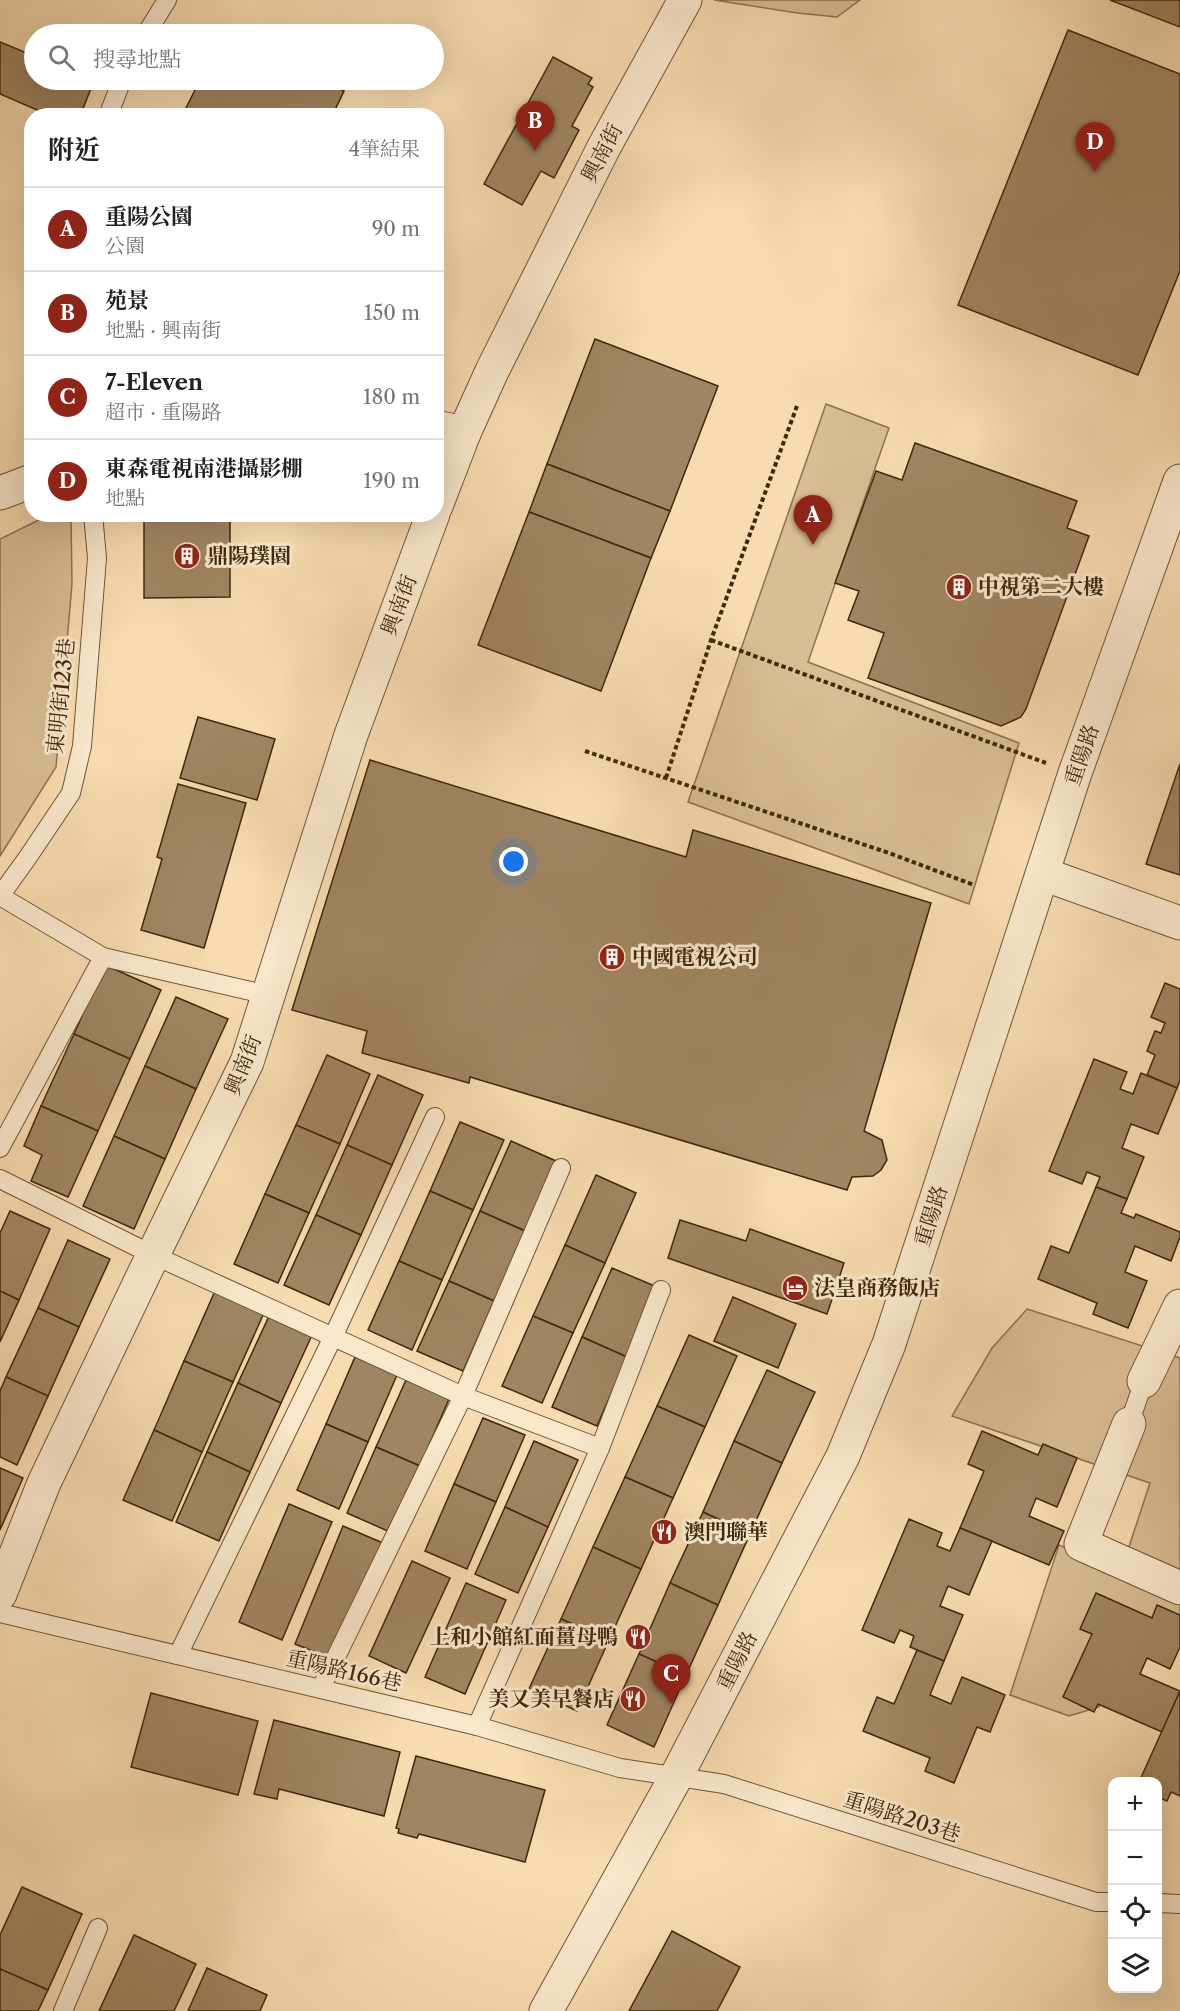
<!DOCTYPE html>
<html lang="zh-TW">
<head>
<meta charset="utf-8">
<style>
	body { margin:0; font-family:"Libre Caslon Text","Noto Serif TC",serif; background:#f6f6f6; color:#222 }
	.controls { position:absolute; right:18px; bottom:18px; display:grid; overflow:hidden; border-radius:12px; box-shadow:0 6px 24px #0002 }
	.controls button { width:54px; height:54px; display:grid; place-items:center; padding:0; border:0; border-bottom:2px solid #e0e0e0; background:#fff; color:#222; font:30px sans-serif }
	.you { position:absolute; left:514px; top:862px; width:21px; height:21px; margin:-15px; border:4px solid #fff; border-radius:50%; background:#1a73e8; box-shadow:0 0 0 9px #1a73e833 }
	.badge { display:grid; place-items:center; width:39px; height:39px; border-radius:50%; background:#8f2418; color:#fff; font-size:20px; font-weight:700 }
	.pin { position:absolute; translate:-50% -50px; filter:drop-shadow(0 2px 3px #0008) }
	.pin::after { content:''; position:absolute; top:32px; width:21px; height:18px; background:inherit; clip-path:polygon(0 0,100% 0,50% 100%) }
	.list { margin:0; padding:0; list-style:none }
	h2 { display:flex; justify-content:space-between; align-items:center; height:78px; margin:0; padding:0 24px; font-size:26px }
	h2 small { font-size:20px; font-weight:400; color:#767676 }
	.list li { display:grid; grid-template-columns:39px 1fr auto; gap:18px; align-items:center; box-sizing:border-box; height:84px; padding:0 24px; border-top:2px solid #e0e0e0 }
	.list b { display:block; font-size:22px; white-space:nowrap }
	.list p { margin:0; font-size:20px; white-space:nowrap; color:#767676 }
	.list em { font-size:20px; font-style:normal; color:#767676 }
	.icon { flex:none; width:33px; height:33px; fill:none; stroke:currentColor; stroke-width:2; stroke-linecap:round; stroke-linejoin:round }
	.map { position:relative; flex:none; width:1180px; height:2011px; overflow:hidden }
	.search { position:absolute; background:#fff; box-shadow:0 6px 24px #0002; left:24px; top:24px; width:420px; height:66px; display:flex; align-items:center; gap:15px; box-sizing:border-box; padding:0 21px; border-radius:33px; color:#767676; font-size:22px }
	.panel { position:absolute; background:#fff; box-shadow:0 6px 24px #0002; left:24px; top:108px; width:420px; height:414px; border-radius:24px }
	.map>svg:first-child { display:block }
</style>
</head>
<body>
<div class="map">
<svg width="1180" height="2011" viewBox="0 0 1180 2011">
	<rect width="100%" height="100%" fill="#f8dbb0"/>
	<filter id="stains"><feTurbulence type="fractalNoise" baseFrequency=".00333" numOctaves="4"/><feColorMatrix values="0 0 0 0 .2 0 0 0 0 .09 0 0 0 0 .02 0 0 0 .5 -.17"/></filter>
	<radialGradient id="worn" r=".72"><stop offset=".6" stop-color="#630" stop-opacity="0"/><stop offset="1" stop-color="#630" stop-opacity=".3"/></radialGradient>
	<g fill="#d9bd94" stroke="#8d7250" stroke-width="1.5">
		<polygon points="714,0 860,0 837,17 797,13"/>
		<polygon points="826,404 889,428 808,662 1019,743 969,904 688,802"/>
		<polygon points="49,515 71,515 72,584 56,767 0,856 0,539"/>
		<polygon points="1027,1309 1180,1358 1180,1637 1128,1622 1099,1707 1069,1716 1010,1695 1059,1545 1121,1571 1150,1483 952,1416 992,1348"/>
	</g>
	<g fill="#a08562" stroke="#41280d" stroke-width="1.5">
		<polygon points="1110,0 1180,0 1180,27"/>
		<polygon points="1068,30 1180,74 1180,271 1138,375 958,305"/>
		<polygon points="0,42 34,56 34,80 94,81 80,116 51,116 0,94"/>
		<polygon points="553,57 592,78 588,84 593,87 572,126 579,130 554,178 541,171 522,205 484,184"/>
		<polygon points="200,80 321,80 344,91 332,116 182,116"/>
		<polygon points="595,339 718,386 670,511 547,464"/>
		<polygon points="915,443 1077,501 1067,528 1089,536 1026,709 1021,717 1001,726 868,678 884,633 848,620 859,591 835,583 876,471 902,480"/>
		<polygon points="547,464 670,511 651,558 529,512"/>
		<polygon points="529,512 651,558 601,691 478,645"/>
		<polygon points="144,514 230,514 230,597 144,598"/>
		<polygon points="198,717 275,739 257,800 180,778"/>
		<polygon points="370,760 686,857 693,830 931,903 864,1131 882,1140 887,1160 881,1170 873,1176 852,1177 847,1190 470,1077 469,1083 362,1053 367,1031 292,1010"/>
		<polygon points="1180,764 1180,875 1146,864"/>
		<polygon points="178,784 246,803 204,948 141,930 162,859 157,857"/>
		<polygon points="105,965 161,990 130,1059 74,1034"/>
		<polygon points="1165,983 1180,989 1180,1080 1177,1088 1147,1075 1155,1055 1147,1051 1155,1031 1161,1033 1165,1023 1151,1017"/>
		<polygon points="176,997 228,1019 196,1089 145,1066"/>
		<polygon points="74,1034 130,1059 98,1131 41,1106"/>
		<polygon points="327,1055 370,1074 340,1144 296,1125"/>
		<polygon points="1094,1059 1127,1072 1120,1089 1133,1094 1141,1073 1177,1088 1158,1134 1131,1124 1122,1148 1144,1157 1127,1199 1096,1187 1100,1177 1087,1172 1082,1184 1049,1171"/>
		<polygon points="145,1066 196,1089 165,1159 114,1136"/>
		<polygon points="378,1075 423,1095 392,1165 347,1145"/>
		<polygon points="41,1106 98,1131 68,1197 31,1181 42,1155 24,1146"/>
		<polygon points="460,1122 504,1140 473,1210 430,1191"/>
		<polygon points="296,1125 340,1144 309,1213 265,1194"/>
		<polygon points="114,1136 165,1159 134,1229 83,1206"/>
		<polygon points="511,1141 556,1161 525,1231 480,1211"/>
		<polygon points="347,1145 392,1165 361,1235 316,1215"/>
		<polygon points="596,1175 636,1193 605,1263 565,1245"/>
		<polygon points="1096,1187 1127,1199 1121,1213 1134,1218 1136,1214 1180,1232 1180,1237 1171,1261 1135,1246 1125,1272 1147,1281 1128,1328 1093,1314 1097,1303 1038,1279 1051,1246 1069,1253"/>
		<polygon points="430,1191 473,1210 442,1280 399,1261"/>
		<polygon points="265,1194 309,1213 278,1283 234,1264"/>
		<polygon points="10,1211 50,1229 19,1300 0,1291 0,1233"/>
		<polygon points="480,1211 525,1231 494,1301 449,1281"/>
		<polygon points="316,1215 361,1235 329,1305 284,1285"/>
		<polygon points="680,1220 746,1241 750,1229 844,1263 827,1314 668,1258"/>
		<polygon points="68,1240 110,1259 79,1327 38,1308"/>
		<polygon points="565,1245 605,1263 573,1333 533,1316"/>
		<polygon points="399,1261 442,1280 412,1350 368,1330"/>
		<polygon points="612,1268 657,1287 627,1357 582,1337"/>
		<polygon points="449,1281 494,1301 463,1371 417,1351"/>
		<polygon points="0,1291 19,1300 0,1342"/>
		<polygon points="215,1291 264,1313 233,1382 184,1361"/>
		<polygon points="733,1297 796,1324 778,1368 714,1341"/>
		<polygon points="38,1308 79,1327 48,1396 6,1377"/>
		<polygon points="270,1314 313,1333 281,1403 238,1383"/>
		<polygon points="533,1316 573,1333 542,1403 502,1386"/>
		<polygon points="689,1335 737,1356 705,1427 657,1406"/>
		<polygon points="582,1337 627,1357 597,1426 552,1407"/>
		<polygon points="355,1357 397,1375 368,1442 326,1424"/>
		<polygon points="184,1361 233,1382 202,1452 154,1430"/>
		<polygon points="767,1370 815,1392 782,1463 734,1441"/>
		<polygon points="6,1377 48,1396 17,1465 0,1457 0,1391"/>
		<polygon points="406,1380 449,1399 420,1466 376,1447"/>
		<polygon points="238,1383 281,1403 250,1472 207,1452"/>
		<polygon points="657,1406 705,1427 673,1498 625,1477"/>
		<polygon points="483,1418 525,1435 496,1502 454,1484"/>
		<polygon points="326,1424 368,1442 339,1509 297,1490"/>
		<polygon points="154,1430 202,1452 172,1521 123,1500"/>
		<polygon points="982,1431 1038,1455 1043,1444 1077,1458 1057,1507 1036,1498 1029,1516 1064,1531 1049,1565 960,1528 984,1471 968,1464"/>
		<polygon points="534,1441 578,1460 548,1527 505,1507"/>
		<polygon points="734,1441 782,1463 750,1534 703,1512"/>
		<polygon points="376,1447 420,1466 390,1532 347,1513"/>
		<polygon points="207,1452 250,1472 219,1541 176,1522"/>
		<polygon points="0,1468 23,1478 0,1530"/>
		<polygon points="625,1477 673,1498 641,1569 593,1547"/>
		<polygon points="454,1484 496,1502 467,1569 425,1551"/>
		<polygon points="289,1504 332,1522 282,1640 239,1622"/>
		<polygon points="505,1507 548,1527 518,1593 475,1574"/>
		<polygon points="703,1512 750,1534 718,1605 670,1583"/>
		<polygon points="909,1519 942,1533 937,1546 950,1551 960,1528 992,1541 969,1595 948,1586 940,1606 963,1615 944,1661 910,1647 914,1636 900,1630 894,1643 862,1630"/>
		<polygon points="343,1526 383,1543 335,1660 295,1644"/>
		<polygon points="593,1547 641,1569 609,1640 561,1619"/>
		<polygon points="412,1561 450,1578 406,1673 369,1656"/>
		<polygon points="466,1583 506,1600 465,1694 425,1677"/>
		<polygon points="670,1583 718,1605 686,1675 639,1654"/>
		<polygon points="1096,1593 1152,1618 1157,1605 1180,1615 1180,1647 1170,1669 1147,1658 1140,1674 1180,1691 1162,1732 1098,1704 1094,1712 1063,1697 1092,1634 1080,1629"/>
		<polygon points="561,1619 609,1640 577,1711 529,1689"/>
		<polygon points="917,1650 944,1661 930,1695 951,1704 962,1677 1005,1695 990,1732 977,1727 954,1783 925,1771 930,1758 863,1731 877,1697 894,1704"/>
		<polygon points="639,1654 686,1675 654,1747 607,1725"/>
		<polygon points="1180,1691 1180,1796 1171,1792 1167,1801 1158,1797 1158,1782 1139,1782"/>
		<polygon points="151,1693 258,1721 238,1795 131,1767"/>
		<polygon points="274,1720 400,1752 384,1816 279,1789 277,1799 254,1794"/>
		<polygon points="416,1756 545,1790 525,1862 419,1834 417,1838 398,1833 399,1829 396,1828"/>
		<polygon points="22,1887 82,1914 48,1990 0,1969 0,1935"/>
		<polygon points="672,1931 740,1967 717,2011 629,2011"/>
		<polygon points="134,1935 196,1964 174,2011 99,2011"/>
		<polygon points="207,1968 267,1995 260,2011 188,2011"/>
		<polygon points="0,1969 48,1990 38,2011 0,2011"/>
	</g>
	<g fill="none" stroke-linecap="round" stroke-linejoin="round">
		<defs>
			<g id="service">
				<polyline points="146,34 167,0"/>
				<polyline points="108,116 122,80"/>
				<polyline points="0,896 28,857 71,793 82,746 97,558 93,514"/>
				<polyline points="0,896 103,957 268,995"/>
				<polyline points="0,1148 103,957"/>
				<polyline points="0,1179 153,1255 463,1396 600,1448"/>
				<polyline points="1129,1424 1144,1381"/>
				<polyline points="0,1613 477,1726 620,1768 724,1784 1096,1902 1112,1902"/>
				<polyline points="178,1655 333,1337 435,1117"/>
				<polyline points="321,1688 463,1396 561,1168"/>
				<polyline points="477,1726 600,1448 661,1290"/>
				<polyline points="1158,1903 1180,1904"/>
				<polyline points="63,2011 98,1928"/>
			</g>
			<g id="minor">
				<polyline points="436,427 464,433"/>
				<polyline points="0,493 32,481"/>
				<polyline points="436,506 464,433 492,371 604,147 685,0"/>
				<polyline points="1043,874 1180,923"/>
				<polyline points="1144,1381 1180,1306"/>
				<polyline points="1129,1424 1081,1544 1180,1588"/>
				<polyline points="0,1594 44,1483 153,1255 247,1062 351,735 433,514"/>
			</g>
			<polyline id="tertiary" points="546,2011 676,1777 843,1456 889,1344 1075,773 1180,481"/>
		</defs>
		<use href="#service" stroke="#6f5536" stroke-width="20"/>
		<use href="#minor" stroke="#6f5536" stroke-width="35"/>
		<use href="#tertiary" stroke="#6f5536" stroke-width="35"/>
		<g stroke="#41280d" stroke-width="4" stroke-dasharray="4.5 3" stroke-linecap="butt">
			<polyline points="711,640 1046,763"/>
			<polyline points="585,751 889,853 974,885"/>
			<polyline points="666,778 711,640 797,406"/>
		</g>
		<use href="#service" stroke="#fae8cc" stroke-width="18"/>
		<use href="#minor" stroke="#fae8cc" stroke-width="33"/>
		<use href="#tertiary" stroke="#fae8cc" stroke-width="33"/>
	</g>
	<defs>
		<symbol id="building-disc" viewBox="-11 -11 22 22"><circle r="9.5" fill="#8f2418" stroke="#fae8cc"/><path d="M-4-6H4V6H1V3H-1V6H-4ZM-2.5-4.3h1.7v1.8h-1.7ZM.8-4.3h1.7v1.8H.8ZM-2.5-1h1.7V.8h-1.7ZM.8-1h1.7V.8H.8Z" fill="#fff"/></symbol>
		<symbol id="hotel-disc" viewBox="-11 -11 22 22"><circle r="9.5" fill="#8f2418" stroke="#fae8cc"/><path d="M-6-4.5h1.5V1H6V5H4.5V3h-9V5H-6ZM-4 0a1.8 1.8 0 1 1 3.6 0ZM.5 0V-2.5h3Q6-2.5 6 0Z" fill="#fff"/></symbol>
		<symbol id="restaurant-disc" viewBox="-11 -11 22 22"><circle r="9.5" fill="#8f2418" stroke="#fae8cc"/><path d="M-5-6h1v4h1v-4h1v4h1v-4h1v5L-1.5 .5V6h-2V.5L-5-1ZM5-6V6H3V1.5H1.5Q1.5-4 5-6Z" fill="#fff"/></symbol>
	</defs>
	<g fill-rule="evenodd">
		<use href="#building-disc" x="172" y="541" width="30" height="30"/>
		<use href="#building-disc" x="944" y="572" width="30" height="30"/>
		<use href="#building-disc" x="597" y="942" width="30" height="30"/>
		<use href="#hotel-disc" x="780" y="1273" width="30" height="30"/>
		<use href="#restaurant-disc" x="649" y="1517" width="30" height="30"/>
		<use href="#restaurant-disc" x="623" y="1622" width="30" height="30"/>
		<use href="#restaurant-disc" x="618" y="1684" width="30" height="30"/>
	</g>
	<g text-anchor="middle" stroke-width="6" stroke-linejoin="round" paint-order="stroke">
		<g font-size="21" fill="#41280d" stroke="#fae8cc">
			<text transform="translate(602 153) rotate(-62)" y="7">興南街</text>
			<text transform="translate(399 605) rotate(-69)" y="7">興南街</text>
			<text transform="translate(61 696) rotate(-84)" y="7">東明街123巷</text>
			<text transform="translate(1082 755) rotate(-71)" y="7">重陽路</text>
			<text transform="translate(243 1065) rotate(-68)" y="7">興南街</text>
			<text transform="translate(931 1216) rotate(-72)" y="7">重陽路</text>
			<text transform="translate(737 1661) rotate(-63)" y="7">重陽路</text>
			<text transform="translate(344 1671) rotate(13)" y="7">重陽路166巷</text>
			<text transform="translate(902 1817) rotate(18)" y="7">重陽路203巷</text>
		</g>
		<g font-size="21" font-weight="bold" fill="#41280d" stroke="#fae8cc" text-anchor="start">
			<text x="207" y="563">鼎陽璞園</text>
			<text x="978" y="594">中視第二大樓</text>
			<text x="632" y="964">中國電視公司</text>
			<text x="814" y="1295">法皇商務飯店</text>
			<text x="684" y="1539">澳門聯華</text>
			<text x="618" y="1644" text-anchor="end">上和小館紅面薑母鴨</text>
			<text x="614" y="1706" text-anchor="end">美又美早餐店</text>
		</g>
	</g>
	<rect width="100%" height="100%" filter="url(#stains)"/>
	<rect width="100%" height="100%" fill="url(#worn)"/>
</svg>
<div class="controls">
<button>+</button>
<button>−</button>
<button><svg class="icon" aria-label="locate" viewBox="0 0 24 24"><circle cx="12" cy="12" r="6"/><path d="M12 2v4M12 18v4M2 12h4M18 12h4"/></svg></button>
<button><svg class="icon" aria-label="layers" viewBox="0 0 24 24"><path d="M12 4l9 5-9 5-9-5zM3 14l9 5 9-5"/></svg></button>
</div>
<div class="you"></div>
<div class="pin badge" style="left:813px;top:545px">A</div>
<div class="pin badge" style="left:535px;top:151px">B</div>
<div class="pin badge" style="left:671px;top:1704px">C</div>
<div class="pin badge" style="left:1095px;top:172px">D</div>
<div class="search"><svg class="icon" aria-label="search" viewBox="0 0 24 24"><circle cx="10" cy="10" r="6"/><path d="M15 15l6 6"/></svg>搜尋地點</div>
<section class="panel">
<h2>附近<small>4筆結果</small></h2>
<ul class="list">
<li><span class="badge">A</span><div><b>重陽公園</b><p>公園</p></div><em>90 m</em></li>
<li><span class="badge">B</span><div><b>苑景</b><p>地點 · 興南街</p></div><em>150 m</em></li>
<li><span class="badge">C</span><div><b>7-Eleven</b><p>超市 · 重陽路</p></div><em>180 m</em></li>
<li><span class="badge">D</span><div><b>東森電視南港攝影棚</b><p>地點</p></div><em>190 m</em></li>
</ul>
</section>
</div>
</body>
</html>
